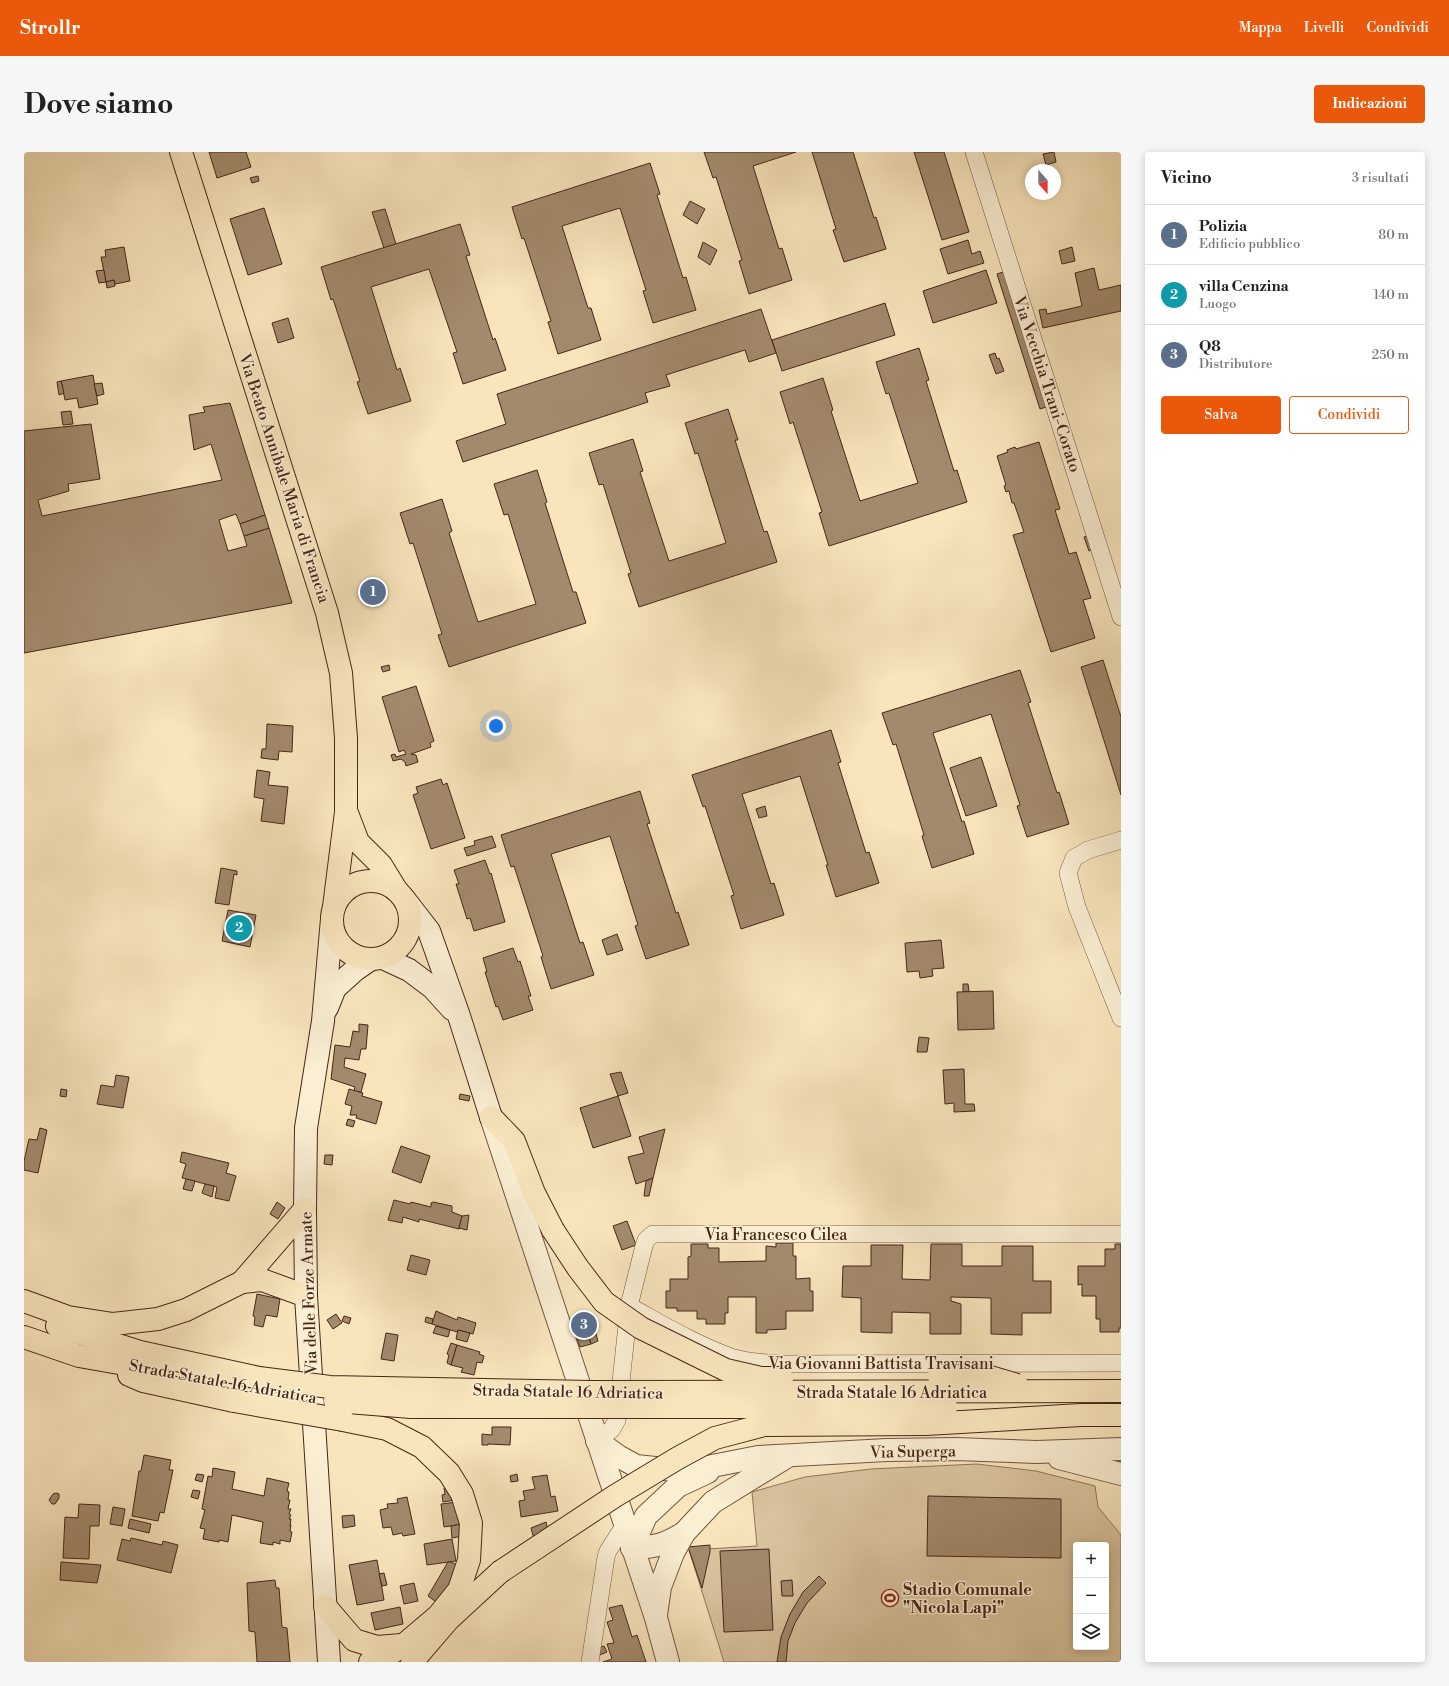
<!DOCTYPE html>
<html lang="it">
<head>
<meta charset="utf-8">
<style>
	body { margin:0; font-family:"Libre Bodoni",serif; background:#f6f6f6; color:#202124 }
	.controls { position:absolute; right:12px; bottom:12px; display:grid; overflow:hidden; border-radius:4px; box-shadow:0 2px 10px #0003 }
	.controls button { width:36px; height:36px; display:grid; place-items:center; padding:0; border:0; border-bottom:1px solid #e0e0e0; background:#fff; color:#202124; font:20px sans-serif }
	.compass { position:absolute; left:1001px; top:12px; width:36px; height:36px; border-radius:50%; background:#fff; box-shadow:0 2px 10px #0003; rotate:159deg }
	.you { position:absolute; left:472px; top:574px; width:14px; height:14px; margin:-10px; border:3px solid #fff; border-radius:50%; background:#1a73e8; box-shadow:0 0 0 6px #1a73e833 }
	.badge { display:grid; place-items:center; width:26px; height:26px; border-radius:50%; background:#ea580c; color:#fff; font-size:13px; font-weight:700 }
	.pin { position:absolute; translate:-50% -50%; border:2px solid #fff; box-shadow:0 1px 4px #0006 }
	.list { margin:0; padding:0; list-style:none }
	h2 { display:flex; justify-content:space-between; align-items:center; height:52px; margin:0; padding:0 16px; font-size:17px }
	h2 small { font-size:13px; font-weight:400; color:#757577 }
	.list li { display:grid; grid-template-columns:26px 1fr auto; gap:12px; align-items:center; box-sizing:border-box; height:60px; padding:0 16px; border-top:1px solid #e0e0e0 }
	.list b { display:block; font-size:15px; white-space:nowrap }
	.list p { margin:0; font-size:13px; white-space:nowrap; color:#757577 }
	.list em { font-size:13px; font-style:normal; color:#757577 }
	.actions { display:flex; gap:8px; padding:12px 16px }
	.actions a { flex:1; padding:9px 0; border:1px solid #ea580c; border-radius:4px; text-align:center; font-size:14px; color:#ea580c }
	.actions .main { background:#ea580c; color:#fff }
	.icon { flex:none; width:22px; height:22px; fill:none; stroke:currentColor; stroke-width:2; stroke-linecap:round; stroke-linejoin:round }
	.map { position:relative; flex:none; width:1097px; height:1510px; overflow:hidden; border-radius:4px }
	header { display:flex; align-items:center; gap:24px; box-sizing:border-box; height:56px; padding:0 20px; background:#ea580c; color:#fff }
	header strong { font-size:19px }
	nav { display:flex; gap:22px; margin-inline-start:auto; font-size:14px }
	.intro { display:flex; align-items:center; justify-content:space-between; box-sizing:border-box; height:96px; padding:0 24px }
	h1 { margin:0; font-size:28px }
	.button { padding:10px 18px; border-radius:4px; background:#ea580c; color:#fff; font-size:14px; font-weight:700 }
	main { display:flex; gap:24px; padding:0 24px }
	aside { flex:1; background:#fff; border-radius:4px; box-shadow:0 2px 10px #0003 }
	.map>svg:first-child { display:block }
</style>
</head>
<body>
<header>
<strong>Strollr</strong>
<nav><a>Mappa</a><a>Livelli</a><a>Condividi</a></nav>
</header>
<div class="intro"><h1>Dove siamo</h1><a class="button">Indicazioni</a></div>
<main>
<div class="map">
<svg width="1097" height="1510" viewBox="0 0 1097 1510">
	<rect width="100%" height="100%" fill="#f8e5bc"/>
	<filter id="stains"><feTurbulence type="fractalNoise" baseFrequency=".005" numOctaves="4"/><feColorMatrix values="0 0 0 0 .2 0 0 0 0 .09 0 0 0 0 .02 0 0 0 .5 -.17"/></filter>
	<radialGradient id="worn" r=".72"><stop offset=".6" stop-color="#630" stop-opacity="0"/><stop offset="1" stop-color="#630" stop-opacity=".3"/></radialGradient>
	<path fill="#dac5a0" stroke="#90765c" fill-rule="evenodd" d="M953,1312l59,7 59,15 3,21 23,28v127h-397l-35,-112 68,-4 -5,-54 53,-15 66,-8zM1052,1393h30v102h-30z"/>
	<g fill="#a38a6d" stroke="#472718">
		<polygon points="185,0 222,0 227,15 193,26"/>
		<polygon points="680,0 772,0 729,14 755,97 758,96 768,128 725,142 715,109 718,108 692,25 689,26"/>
		<polygon points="788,0 829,0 850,66 852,65 862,97 820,110 809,78 812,77"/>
		<polygon points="890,0 920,0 945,80 918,88"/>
		<polygon points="1030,0 1032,10 1022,13 1019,2"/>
		<polygon points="626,11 636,42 633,43 659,126 662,125 672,158 629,171 619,139 622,138 596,56 538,74 564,156 567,156 577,188 534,202 524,170 527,169 500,86 498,87 488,55"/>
		<polygon points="234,24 235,29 228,31 226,26"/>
		<polygon points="666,49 681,57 673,72 659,63"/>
		<polygon points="240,56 258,112 224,123 206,67"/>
		<polygon points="361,57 372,92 360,96 348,60"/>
		<polygon points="436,72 446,103 442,104 469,188 471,186 482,218 439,232 429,201 433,200 405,117 347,135 373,218 376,216 387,249 344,262 333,230 336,229 309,147 307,148 297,115"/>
		<polygon points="944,88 948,102 956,99 960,111 924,122 916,97"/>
		<polygon points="679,90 693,98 686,113 674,105"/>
		<polygon points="100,95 106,129 91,132 90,128 82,130 77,105 82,105 81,98"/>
		<polygon points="1048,95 1051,109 1038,112 1035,99"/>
		<polygon points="1070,116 1075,138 1097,133 1097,159 1019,176 1015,158 1022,157 1023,162 1058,154 1051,121"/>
		<polygon points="80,118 82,130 75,131 72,119"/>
		<polygon points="962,118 973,151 909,171 899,139"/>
		<polygon points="982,119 1025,254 1016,257 973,122"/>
		<polygon points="90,128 91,134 83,136 82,130"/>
		<polygon points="861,151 871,183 758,219 748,188"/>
		<polygon points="737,157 752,201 725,210 721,198 642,223 646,234 621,241 624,250 439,310 432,289 482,272 473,242"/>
		<polygon points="264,166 270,186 254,191 248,171"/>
		<polygon points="895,196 905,228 902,229 930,319 933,318 943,350 805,394 795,361 798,360 769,270 766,272 756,240 799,226 809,258 807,259 836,349 894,331 865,241 862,242 852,210"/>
		<polygon points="971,201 973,207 975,206 980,219 972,222 965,203"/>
		<polygon points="69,223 74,252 55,256 53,246 41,248 37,229"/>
		<polygon points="37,229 40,241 35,243 33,230"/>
		<polygon points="78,231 80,242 73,244 70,232"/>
		<polygon points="206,251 241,363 216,372 212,362 195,368 204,399 223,394 220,384 245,376 268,451 0,501 0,279 67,272 76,327 44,332 45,339 14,348 18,364 198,328 187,292 170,298 165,263 181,260 179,255"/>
		<polygon points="704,257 714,288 711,288 740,380 743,379 753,410 615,455 604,422 607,421 579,332 575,333 565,301 609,287 619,319 616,320 645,409 702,391 674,301 671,302 661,271"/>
		<polygon points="47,259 49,272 39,273 37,260"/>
		<polygon points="1015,290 1036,357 1031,358 1045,402 1052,400 1067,446 1059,448 1071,486 1027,500 989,383 1000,380 990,351 988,351 985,339 982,340 980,334 982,333 973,304 984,300 983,298 991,295 992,297"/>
		<polygon points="513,318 523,350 521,351 549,440 552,440 562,471 425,515 414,483 418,482 389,391 386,392 376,361 418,347 428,379 425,381 454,470 512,452 484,362 480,363 470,332"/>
		<polygon points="241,363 245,376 220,384 216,372"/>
		<polygon points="1067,383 1071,397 1065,399 1060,385"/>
		<polygon points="1079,508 1097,565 1097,643 1057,515"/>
		<polygon points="365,513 366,518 359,520 357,515"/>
		<polygon points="996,518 1007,550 1004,551 1033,641 1035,640 1045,672 1003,685 993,654 996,653 967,562 909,581 938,670 940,669 950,702 908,716 898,684 900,683 872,592 869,593 858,561"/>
		<polygon points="392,534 410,589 406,591 407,595 387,602 392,603 394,610 382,614 381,610 377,607 369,609 367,603 371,602 372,605 382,602 380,598 375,600 358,545"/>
		<polygon points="243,572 269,574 268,600 255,599 254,608 237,606 238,597 242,597"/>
		<polygon points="807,578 817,610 814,611 842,701 845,700 855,731 812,745 802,713 804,713 776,624 718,642 747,732 750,731 760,763 717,777 707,744 710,743 681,654 679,655 668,623"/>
		<polygon points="957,605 973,654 942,664 926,616"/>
		<polygon points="233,618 246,620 244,633 264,635 260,672 237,669 240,647 230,645"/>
		<polygon points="417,627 419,633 423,631 441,686 407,697 389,643 394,641 392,635"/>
		<polygon points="616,639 626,671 623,672 652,761 654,760 665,793 622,807 611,774 614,773 586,684 527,702 556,791 559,790 570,823 527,837 517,805 519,804 490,714 487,715 477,683"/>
		<polygon points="741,654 743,664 735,666 732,657"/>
		<polygon points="468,684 472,695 443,704 440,696 451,693 450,689"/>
		<polygon points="461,708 466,722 467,721 481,770 450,779 446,766 443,767 432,732 435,732 430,718"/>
		<polygon points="197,716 213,719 213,723 210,722 205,753 191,751"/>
		<polygon points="204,758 232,763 226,795 198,789"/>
		<polygon points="593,782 599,798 583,803 578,788"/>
		<polygon points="917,788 920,816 908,817 909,824 896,826 895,819 883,820 881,791"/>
		<polygon points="489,796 494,810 496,809 507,844 504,844 509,858 479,868 474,854 472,855 461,820 463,820 459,806"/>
		<polygon points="939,832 944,832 945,839 939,840"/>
		<polygon points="969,839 970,877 934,878 933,840"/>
		<polygon points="335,872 344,873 342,897 337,897 335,908 321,906 320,915 342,922 337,940 330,939 331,935 307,927 311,893 326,895 329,879 335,880"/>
		<polygon points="895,885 905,886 903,900 893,900"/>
		<polygon points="940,917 941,952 950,952 951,959 930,960 930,951 921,952 919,918"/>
		<polygon points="597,920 604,941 594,944 586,922"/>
		<polygon points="92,923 105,925 99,956 73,952 77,933 90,935"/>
		<polygon points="37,937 43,938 42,945 36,944"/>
		<polygon points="325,937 339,941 338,944 358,950 352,972 332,966 333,963 326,963 328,954 321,952"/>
		<polygon points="436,942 446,944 445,949 435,947"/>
		<polygon points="594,944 607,984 569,996 556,956"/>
		<polygon points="324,967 331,969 329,975 322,973"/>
		<polygon points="16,976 23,978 14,1021 0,1018 0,1009 5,987 13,988"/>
		<polygon points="641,977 629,1026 612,1032 604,1005 620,1001 615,985"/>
		<polygon points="377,994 406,1004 397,1031 368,1020"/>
		<polygon points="158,1000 205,1011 202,1021 212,1024 205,1049 191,1046 193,1035 158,1026 162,1012 156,1010"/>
		<polygon points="301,1003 309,1003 308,1013 300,1012"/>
		<polygon points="629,1026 625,1044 620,1044 622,1029"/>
		<polygon points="162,1027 171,1029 168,1039 159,1037"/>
		<polygon points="181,1032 190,1034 188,1045 178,1041"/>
		<polygon points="370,1048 386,1052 387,1050 407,1055 407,1051 409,1050 428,1054 428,1060 438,1064 435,1077 395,1067 395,1070 379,1065 378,1071 364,1068"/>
		<polygon points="253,1050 261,1056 254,1067 246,1062"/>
		<polygon points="445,1063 443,1078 435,1076 438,1064"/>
		<polygon points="603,1069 612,1093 598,1098 589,1074"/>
		<polygon points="752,1091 769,1091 769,1104 772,1104 772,1127 786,1126 786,1139 789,1139 789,1159 762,1159 762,1177 743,1178 743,1181 732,1181 732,1145 704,1145 704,1161 701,1161 701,1172 682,1172 682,1167 673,1167 673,1159 653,1159 653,1156 642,1156 642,1139 646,1139 646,1127 664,1127 664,1105 667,1104 667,1092 684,1092 684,1096 695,1096 695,1110 742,1109 742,1094 752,1095"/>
		<polygon points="907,1092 938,1092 938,1114 978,1114 978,1094 1009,1094 1009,1129 1027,1129 1027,1161 998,1161 998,1183 967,1182 967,1146 927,1145 927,1149 937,1152 937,1182 906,1182 906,1161 868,1160 868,1181 837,1180 837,1146 818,1145 819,1114 847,1114 847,1093 879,1093 878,1127 906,1128"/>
		<polygon points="1091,1092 1097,1092 1097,1176 1095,1176 1095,1180 1076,1180 1076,1167 1072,1167 1072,1144 1058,1144 1058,1132 1054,1133 1054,1114 1081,1114 1081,1097 1091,1097"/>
		<polygon points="387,1103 406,1108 402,1123 383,1118"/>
		<polygon points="233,1142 256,1147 253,1165 242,1163 239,1175 230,1173 231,1165 229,1164"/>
		<polygon points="412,1159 433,1168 434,1165 452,1171 449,1182 434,1178 433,1180 408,1172"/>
		<polygon points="312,1162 318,1171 309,1177 303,1168"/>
		<polygon points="320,1164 327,1166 325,1172 318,1169"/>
		<polygon points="402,1165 409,1167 408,1172 401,1170"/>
		<polygon points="412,1174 426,1178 424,1185 409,1181"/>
		<polygon points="570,1175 574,1189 567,1192 562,1177"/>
		<polygon points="562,1177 567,1192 556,1195 551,1181"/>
		<polygon points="434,1178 446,1181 443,1190 432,1187"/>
		<polygon points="362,1181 374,1183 370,1209 357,1207"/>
		<polygon points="427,1191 433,1193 427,1213 423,1211 425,1203 423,1202"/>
		<polygon points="433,1193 456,1200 455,1202 460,1204 458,1211 453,1210 450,1223 437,1220 439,1216 427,1213"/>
		<polygon points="468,1275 487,1275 486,1293 464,1292 464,1293 458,1293 458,1282 468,1283"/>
		<polygon points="120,1303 147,1308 145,1318 149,1318 140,1361 136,1360 134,1369 108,1364 115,1319 117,1319"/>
		<polygon points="189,1316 211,1320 208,1337 240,1344 243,1326 265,1331 263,1339 265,1340 264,1348 266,1348 264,1357 267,1357 265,1362 267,1363 265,1367 267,1367 266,1374 267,1373 266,1379 268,1380 266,1390 256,1388 256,1392 249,1390 249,1393 236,1391 239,1370 208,1363 204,1390 195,1388 195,1390 179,1387 181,1377 176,1376 181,1358 178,1357 184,1324 188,1325"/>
		<polygon points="173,1322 180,1323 178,1330 171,1328"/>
		<polygon points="493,1322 494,1329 487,1330 486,1324"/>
		<polygon points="523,1323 527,1345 531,1344 534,1359 497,1365 495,1349 501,1348 499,1339 511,1337 508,1325"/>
		<polygon points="426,1335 431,1348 419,1350 418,1343 421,1342 420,1336"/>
		<polygon points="169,1338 176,1339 174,1347 167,1345"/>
		<polygon points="32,1341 35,1342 35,1346 31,1352 28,1352 25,1348 29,1342"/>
		<polygon points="904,1344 1037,1347 1037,1406 903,1404"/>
		<polygon points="383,1345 391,1382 379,1384 378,1381 369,1383 367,1375 359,1376 356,1358 364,1356 363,1352 374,1351 373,1347"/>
		<polygon points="433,1350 439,1372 420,1375 417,1352"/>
		<polygon points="55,1352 76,1353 75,1374 66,1374 65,1407 39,1406 41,1365 54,1366"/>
		<polygon points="89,1355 101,1357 98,1374 86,1372"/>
		<polygon points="330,1363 331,1374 319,1376 318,1364"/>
		<polygon points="106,1367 127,1372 125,1381 104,1376"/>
		<polygon points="522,1370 524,1378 510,1387 507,1376"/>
		<polygon points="437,1372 439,1384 428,1386 427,1374"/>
		<polygon points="107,1386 138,1393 139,1389 154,1393 147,1421 93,1408 98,1387 106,1389"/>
		<polygon points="428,1387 432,1409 403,1413 400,1392"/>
		<polygon points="686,1393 686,1400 678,1436 664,1395"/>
		<polygon points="745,1397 749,1478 700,1480 696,1399"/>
		<polygon points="353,1408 360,1448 333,1453 325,1413"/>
		<polygon points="37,1410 77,1413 73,1431 36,1428"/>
		<polygon points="424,1410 427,1410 436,1415 415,1452 404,1444"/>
		<polygon points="360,1421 363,1433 358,1434 355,1422"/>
		<polygon points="795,1424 802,1431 783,1451 771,1471 764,1489 762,1510 753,1510 757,1485 766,1462 779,1440"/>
		<polygon points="251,1428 252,1436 255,1436 258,1475 263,1476 266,1510 233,1510 231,1480 225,1479 223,1431"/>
		<polygon points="768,1428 769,1444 758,1444 757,1429"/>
		<polygon points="390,1431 394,1449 380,1452 376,1434"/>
		<polygon points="598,1453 608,1485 613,1483 622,1510 579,1510 588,1507 583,1492 590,1491 583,1470 589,1468 585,1456"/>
		<polygon points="376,1455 379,1472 351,1478 347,1461"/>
		<polygon points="580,1494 583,1500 576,1503 574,1496"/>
	</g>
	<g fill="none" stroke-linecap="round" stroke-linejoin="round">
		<defs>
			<g id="minor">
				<polyline points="950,0 1097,465"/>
				<polyline points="1097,688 1064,698 1050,706 1044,721 1053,755 1097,866"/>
				<path d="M605,1154c33,18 66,38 102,51 16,5 34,6 51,7l339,-1"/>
				<polyline points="573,1289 588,1277 593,1268 605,1154 620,1094 622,1088 629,1082 1097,1082"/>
				<polyline points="566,1510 582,1405 584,1399 600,1374"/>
			</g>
			<g id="tertiary">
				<polyline points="467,965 632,1466 644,1510"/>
				<polyline points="573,1289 594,1304 612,1314 650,1318 678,1316 734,1305 863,1298 931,1297 1013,1300 1097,1297"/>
				<polyline points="1035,1306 1097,1322"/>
				<polyline points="608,1396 622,1364 654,1334 684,1320"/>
				<path d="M608,1396c24,-1 32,-3 52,-15"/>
				<polyline points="632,1463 636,1435 649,1401 660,1381 689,1350 764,1304"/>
			</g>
			<g id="secondary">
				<polyline points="381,748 405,779 435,864 467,965"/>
				<polyline points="359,806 385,818 409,836 428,857"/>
				<polyline points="303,856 311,836 331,818 347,807"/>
				<polyline points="305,1510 282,1144 281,1057 282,976 299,869 308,767"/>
			</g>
			<g id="primary">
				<polyline points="157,0 303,461 317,521 322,586 322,660 310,755"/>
				<polyline points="323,661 334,690 357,713 373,739"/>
				<circle cx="347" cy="768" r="39"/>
			</g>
			<g id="trunk">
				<polyline points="467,965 490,989 510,1041 529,1078"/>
				<polyline points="218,1130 238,1128 282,1144"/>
				<polyline points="0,1149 44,1165 89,1172 134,1167 162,1158 218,1130 281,1057"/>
				<polyline points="33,1174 116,1200 235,1226"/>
				<polyline points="0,1185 55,1204 129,1217"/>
				<polyline points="105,1223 119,1229 210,1249"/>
				<polyline points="319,1268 363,1277 398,1295 425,1321 438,1342 447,1371 445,1408 435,1438 414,1464 381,1492 360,1506 346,1510"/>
				<polyline points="301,1454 330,1488 353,1495 378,1493"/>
				<polyline points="388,1510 424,1468 476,1420"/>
			</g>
		</defs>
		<use href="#minor" stroke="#735641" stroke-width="18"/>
		<use href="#tertiary" stroke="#735641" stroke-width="24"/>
		<use href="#secondary" stroke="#472718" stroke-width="24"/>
		<use href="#primary" stroke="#472718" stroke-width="24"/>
		<use href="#trunk" stroke="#472718" stroke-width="24"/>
		<use href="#minor" stroke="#faeed3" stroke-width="17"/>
		<use href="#tertiary" stroke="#faeed3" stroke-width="22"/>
		<use href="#secondary" stroke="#faeed3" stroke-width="22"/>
		<use href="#primary" stroke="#f8e5bc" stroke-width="22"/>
		<use href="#trunk" stroke="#f8e5bc" stroke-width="22"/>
		<defs>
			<g id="trunk-bridge">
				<polyline points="529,1078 554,1116 580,1150 617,1176 702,1218 737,1226 758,1226"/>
				<polyline points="915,1224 963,1224 993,1233"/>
				<polyline points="235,1226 306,1235 569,1240 1097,1239"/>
				<polyline points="210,1249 319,1268"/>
				<polyline points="311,1249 387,1255 922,1255"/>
				<polyline points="476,1420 591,1344 654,1306 691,1286 740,1273 902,1272 1057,1263 1097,1263"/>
			</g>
		</defs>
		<use href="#trunk-bridge" stroke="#472718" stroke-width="24" stroke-linecap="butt"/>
		<use href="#trunk-bridge" stroke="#f8e5bc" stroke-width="22"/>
	</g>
	<defs>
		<symbol id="stadium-ring" viewBox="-11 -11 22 22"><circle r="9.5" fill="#faeed3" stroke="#8f2418" stroke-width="1.5"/><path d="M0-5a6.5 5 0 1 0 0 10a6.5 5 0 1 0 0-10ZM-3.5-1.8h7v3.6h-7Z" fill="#8f2418"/></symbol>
	</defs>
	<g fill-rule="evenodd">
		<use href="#stadium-ring" x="856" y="1436" width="20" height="20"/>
	</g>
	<g text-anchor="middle" stroke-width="3" stroke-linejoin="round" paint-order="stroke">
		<g font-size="16" fill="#472718" stroke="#faeed3">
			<text transform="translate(1024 232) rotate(72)" y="6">Via Vecchia Trani-Corato</text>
			<text transform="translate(261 326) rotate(72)" y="6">Via Beato Annibale Maria di Francia</text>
			<text x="752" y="1088">Via Francesco Cilea</text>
			<text transform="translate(284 1141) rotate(-92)" y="6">Via delle Forze Armate</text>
			<text x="857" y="1217">Via Giovanni Battista Travisani</text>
			<text transform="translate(199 1229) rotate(10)" y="6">Strada Statale 16 Adriatica</text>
			<text transform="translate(544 1239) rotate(1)" y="6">Strada Statale 16 Adriatica</text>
			<text x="868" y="1246">Strada Statale 16 Adriatica</text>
			<text transform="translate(889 1299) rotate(-1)" y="6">Via Superga</text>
		</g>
		<g font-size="16" font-weight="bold" fill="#472718" stroke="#faeed3" text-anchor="start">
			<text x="879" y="1443">Stadio Comunale<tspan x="879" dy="18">"Nicola Lapi"</tspan></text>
		</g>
	</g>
	<rect width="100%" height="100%" filter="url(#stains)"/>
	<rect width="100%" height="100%" fill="url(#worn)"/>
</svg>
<div class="controls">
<button>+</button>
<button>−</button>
<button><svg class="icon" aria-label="layers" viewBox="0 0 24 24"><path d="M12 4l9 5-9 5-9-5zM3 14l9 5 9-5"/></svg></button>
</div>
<svg class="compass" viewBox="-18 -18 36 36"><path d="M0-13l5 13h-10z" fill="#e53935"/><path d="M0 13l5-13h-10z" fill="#757577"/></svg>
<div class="you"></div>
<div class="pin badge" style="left:349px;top:440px;background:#5c6f8a">1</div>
<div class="pin badge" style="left:215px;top:776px;background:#0f9aa8">2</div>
<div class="pin badge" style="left:560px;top:1173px;background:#5c6f8a">3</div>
</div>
<aside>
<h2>Vicino<small>3 risultati</small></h2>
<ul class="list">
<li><span class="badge" style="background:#5c6f8a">1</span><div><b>Polizia</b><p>Edificio pubblico</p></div><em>80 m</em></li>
<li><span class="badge" style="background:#0f9aa8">2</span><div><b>villa Cenzina</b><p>Luogo</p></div><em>140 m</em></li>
<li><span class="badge" style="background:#5c6f8a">3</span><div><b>Q8</b><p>Distributore</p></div><em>250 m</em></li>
</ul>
<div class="actions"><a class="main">Salva</a><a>Condividi</a></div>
</aside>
</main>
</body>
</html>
